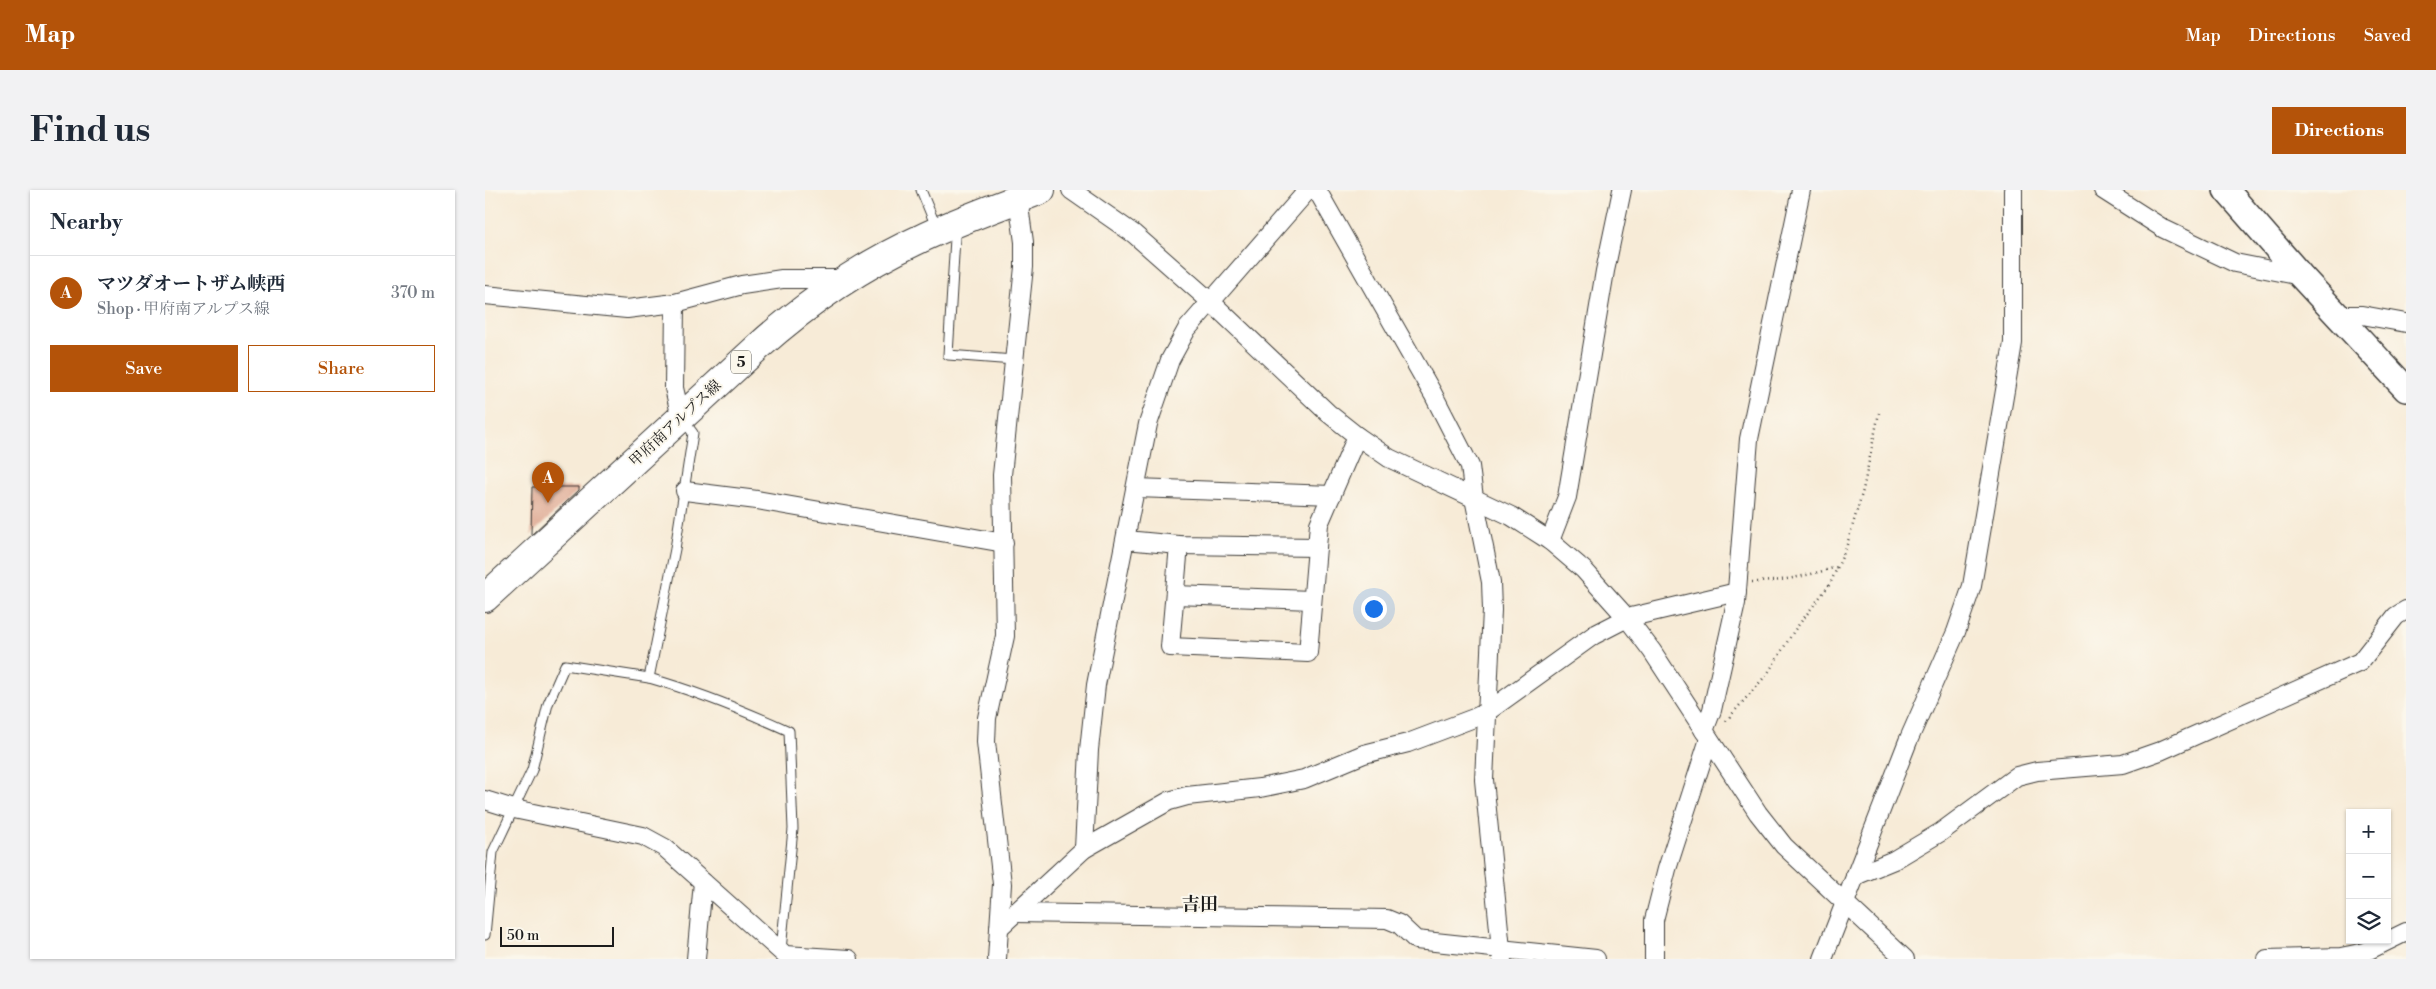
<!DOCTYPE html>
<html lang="en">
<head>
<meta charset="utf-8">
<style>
	body { margin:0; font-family:"Libre Bodoni","Noto Serif JP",serif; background:#f2f2f3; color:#1f2937 }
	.controls { position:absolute; right:15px; bottom:15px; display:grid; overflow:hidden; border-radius:0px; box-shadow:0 1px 4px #0004 }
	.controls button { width:45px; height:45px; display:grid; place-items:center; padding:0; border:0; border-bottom:1px solid #e0e1e3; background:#fff; color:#1f2937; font:25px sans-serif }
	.scale { position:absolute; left:15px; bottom:12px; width:114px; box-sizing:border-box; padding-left:5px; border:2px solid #1c1c1c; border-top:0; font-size:14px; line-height:18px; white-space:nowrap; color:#1c1c1c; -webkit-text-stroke:4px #fbf7ec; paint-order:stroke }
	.you { position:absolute; left:888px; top:418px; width:18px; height:18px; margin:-12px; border:4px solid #fff; border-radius:50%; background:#1a73e8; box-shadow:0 0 0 8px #1a73e833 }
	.badge { display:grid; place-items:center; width:32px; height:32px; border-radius:50%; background:#b45309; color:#fff; font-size:16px; font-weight:700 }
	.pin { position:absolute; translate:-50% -41px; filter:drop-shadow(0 1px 2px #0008) }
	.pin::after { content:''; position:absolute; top:26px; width:18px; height:15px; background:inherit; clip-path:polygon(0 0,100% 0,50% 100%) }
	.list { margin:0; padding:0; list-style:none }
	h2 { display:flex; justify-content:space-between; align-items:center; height:65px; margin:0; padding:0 20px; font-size:21px }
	h2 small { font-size:16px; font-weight:400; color:#747a83 }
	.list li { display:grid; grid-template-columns:32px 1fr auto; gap:15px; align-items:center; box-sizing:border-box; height:75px; padding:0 20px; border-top:1px solid #e0e1e3 }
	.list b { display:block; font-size:19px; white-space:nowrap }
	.list p { margin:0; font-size:16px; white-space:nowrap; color:#747a83 }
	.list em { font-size:16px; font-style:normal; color:#747a83 }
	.actions { display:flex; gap:10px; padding:15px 20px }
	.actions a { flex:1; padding:11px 0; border:1px solid #b45309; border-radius:0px; text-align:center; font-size:18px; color:#b45309 }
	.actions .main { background:#b45309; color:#fff }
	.icon { flex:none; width:28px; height:28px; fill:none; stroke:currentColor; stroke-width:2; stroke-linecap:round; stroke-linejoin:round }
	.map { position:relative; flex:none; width:1921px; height:769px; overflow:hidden; border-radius:0px }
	header { display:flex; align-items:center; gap:30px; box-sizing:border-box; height:70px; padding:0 25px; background:#b45309; color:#fff }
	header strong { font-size:24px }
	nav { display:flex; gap:28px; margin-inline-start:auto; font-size:18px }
	.intro { display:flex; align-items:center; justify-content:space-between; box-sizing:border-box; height:120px; padding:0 30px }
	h1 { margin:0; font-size:35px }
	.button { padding:12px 22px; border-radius:0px; background:#b45309; color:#fff; font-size:18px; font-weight:700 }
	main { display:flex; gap:30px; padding:0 30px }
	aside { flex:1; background:#fff; border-radius:0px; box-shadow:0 1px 4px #0004 }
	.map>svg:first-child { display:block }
</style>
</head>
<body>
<header>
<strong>Map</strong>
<nav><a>Map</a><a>Directions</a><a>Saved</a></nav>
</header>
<div class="intro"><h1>Find us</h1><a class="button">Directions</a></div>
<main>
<aside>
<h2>Nearby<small></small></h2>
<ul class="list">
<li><span class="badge">A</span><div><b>マツダオートザム峡西</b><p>Shop · 甲府南アルプス線</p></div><em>370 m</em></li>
</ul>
<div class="actions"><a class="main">Save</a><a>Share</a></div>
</aside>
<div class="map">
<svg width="1921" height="769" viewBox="0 0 1921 769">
	<rect width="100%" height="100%" fill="#fbf7ec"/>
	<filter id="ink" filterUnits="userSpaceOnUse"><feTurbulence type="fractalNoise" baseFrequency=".02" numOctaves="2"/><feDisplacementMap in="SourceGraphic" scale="10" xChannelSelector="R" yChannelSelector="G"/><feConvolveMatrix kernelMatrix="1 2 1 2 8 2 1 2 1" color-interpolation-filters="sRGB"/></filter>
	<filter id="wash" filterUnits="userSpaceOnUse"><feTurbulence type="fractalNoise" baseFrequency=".0096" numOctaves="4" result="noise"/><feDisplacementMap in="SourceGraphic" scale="20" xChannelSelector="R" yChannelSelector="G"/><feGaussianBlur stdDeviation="1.12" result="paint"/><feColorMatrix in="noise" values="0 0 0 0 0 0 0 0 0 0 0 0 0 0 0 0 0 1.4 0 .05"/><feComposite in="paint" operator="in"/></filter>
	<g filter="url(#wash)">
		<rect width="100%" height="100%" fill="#f7ebd7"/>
		<g id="blocks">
			<polygon fill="#dda48d" points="47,297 94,297 94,300 46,345"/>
		</g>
	</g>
	<g filter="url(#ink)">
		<use href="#blocks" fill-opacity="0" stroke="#3d3b38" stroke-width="1"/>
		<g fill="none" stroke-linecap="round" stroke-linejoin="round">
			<defs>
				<g id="lane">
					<polyline points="436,0 452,39"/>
					<polyline points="466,39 470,48 463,165 529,170"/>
					<path d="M164,488c49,14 94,32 140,53l4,98 -12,121"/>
					<polyline points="0,745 8,662 47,580 63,514 80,475 164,488 190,359 208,243 198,230"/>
				</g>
				<g id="street">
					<polyline points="586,0 649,44 726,112 843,223 872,246 904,268 1026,326 1065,351 1099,380 1142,428 1167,461 1273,623 1299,656 1420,769"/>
					<polyline points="832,0 948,204 985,276 989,308 1006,392 1007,420 999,590 1017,769"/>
					<polyline points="1618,0 1679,39 1750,73 1816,86"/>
					<polyline points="0,105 142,119 190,113 257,95 297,89 362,89"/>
					<polyline points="190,113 189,198 196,228"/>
					<polyline points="1853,125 1877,125 1921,133"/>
					<polyline points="651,298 847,305"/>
					<polyline points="200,301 272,310 519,353"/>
					<polyline points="641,350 694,355 832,357"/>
					<polyline points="1065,351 1082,307 1120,81 1137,0"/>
					<polyline points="694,355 685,457 823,463 834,334 872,246"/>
					<polyline points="690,405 827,410"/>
					<polyline points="1219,541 1227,520 1251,413 1264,249 1316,0"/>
					<polyline points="0,610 29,619 158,646 180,658 300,765 364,769"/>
					<polyline points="599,659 604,560 611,495 663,234 685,170 702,139 823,0"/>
					<polyline points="1370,686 1409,670 1456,642 1532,586 1552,581 1638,574 1675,561 1875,472 1911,426 1921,420"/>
					<polyline points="530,723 902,729 914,734 931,750 1111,769"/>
					<polyline points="514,738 599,659 684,611 702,606 775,598 819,589 879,564 923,553 989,528 1002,522 1109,445 1142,428 1252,402"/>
					<polyline points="211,769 218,692"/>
					<polyline points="512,769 517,694 501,552 502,528 520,446 517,285 539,77 539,52 533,9"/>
					<polyline points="1169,769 1169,730 1182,679 1224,549"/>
					<polyline points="1338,769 1423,551 1471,442 1487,396 1528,153 1528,0"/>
					<polyline points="1782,769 1856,767 1880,762 1921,742"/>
				</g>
				<polyline id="secondary" points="1741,0 1816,86 1921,199"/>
				<path id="primary" d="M0,408l273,-251c48,-43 103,-81 162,-108 39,-19 80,-33 121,-49"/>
			</defs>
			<use href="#lane" stroke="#3d3b38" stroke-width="11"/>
			<use href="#street" stroke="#3d3b38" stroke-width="20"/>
			<use href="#secondary" stroke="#3d3b38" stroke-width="28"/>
			<use href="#primary" stroke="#3d3b38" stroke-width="30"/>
			<g stroke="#3d3b38" stroke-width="2.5" stroke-dasharray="1 4" stroke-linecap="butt">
				<path d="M1267,392c30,0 57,-7 85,-15"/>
				<polyline points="1241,531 1283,483 1309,441 1345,394 1361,358 1378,300 1394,223"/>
			</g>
			<use href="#lane" stroke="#fff" stroke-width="9"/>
			<use href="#street" stroke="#fff" stroke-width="18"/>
			<use href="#secondary" stroke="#fff" stroke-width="25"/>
			<use href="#primary" stroke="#fff" stroke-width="28"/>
		</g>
	</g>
	<g text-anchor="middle" stroke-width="4" stroke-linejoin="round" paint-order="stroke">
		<rect fill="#fbf7ec" stroke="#5f5e5a" stroke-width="1" x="246" y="160.5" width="20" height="23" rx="4"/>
		<g font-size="14" font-weight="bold" fill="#1c1c1c">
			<text x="256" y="177">5</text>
		</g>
		<g font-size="15" fill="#1c1c1c" stroke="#fbf7ec">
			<text transform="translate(190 233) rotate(-43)" y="5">甲府南アルプス線</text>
		</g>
		<g font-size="18" font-weight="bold" fill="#1c1c1c" stroke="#fbf7ec">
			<text x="715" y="720">吉田</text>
		</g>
	</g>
</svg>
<div class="controls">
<button>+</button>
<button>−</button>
<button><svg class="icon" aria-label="layers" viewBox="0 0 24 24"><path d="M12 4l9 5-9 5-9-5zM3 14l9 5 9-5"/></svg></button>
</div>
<div class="scale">50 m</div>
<div class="you"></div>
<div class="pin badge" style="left:63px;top:313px">A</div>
</div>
</main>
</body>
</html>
